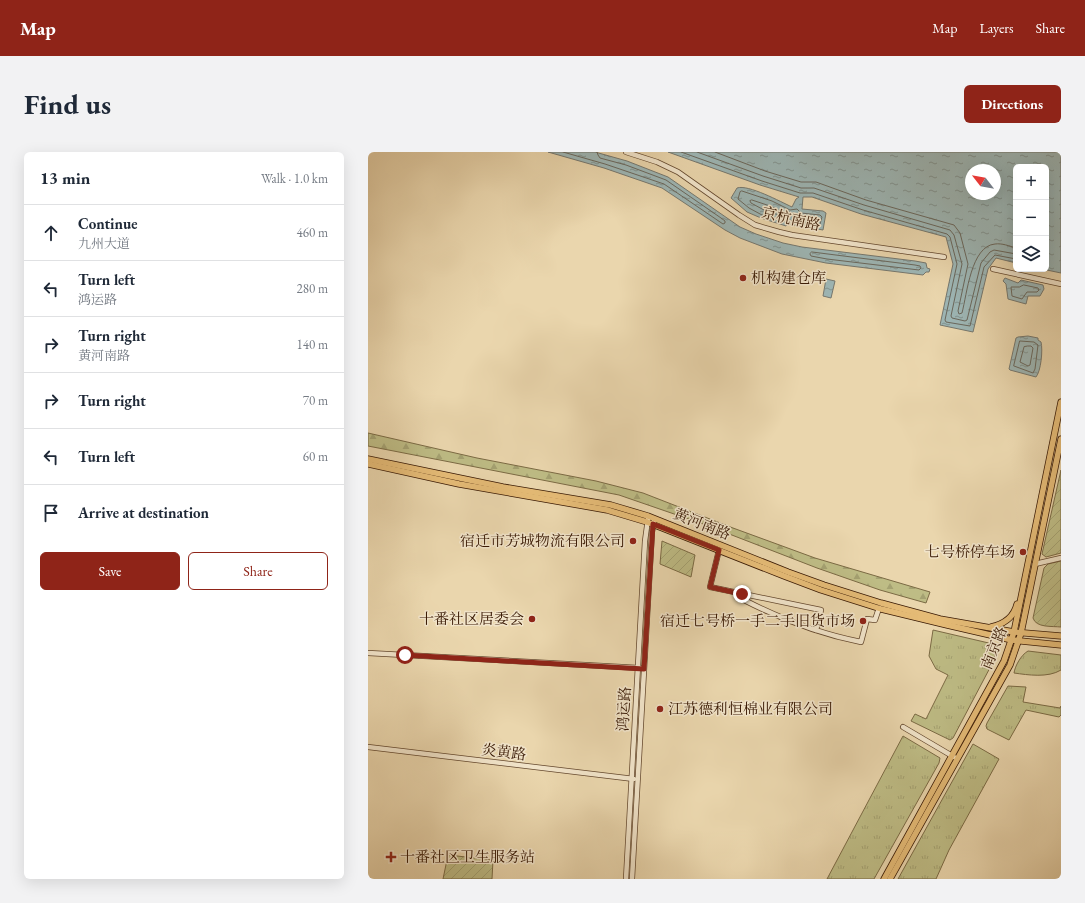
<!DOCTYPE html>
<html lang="en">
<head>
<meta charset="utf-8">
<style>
	body { margin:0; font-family:"EB Garamond","Noto Serif SC",serif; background:#f2f2f3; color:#1f2937 }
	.controls { position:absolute; right:12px; top:12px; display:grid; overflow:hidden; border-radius:6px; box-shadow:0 4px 16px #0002 }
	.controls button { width:36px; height:36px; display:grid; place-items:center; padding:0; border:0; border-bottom:1px solid #e0e1e3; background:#fff; color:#1f2937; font:20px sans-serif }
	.compass { position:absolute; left:597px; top:12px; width:36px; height:36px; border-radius:50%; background:#fff; box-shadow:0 4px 16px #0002; rotate:301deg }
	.stop { position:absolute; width:12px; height:12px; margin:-9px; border:3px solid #8f2418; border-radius:50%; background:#fff }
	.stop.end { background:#8f2418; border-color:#fff; box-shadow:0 1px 4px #0008 }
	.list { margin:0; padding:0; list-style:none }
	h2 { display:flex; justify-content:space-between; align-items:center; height:52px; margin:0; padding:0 16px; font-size:17px }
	h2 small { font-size:13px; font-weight:400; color:#747a83 }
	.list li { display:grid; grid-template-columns:26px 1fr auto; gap:12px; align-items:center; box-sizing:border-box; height:56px; padding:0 16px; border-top:1px solid #e0e1e3 }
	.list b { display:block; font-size:15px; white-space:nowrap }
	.list p { margin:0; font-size:13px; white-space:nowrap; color:#747a83 }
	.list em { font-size:13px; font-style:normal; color:#747a83 }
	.actions { display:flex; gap:8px; padding:12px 16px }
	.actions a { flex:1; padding:9px 0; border:1px solid #8f2418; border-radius:6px; text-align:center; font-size:14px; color:#8f2418 }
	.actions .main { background:#8f2418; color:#fff }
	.icon { flex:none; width:22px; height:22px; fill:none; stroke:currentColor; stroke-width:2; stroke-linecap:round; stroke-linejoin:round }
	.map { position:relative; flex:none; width:693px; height:727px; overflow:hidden; border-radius:6px }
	header { display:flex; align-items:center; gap:24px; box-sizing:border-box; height:56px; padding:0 20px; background:#8f2418; color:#fff }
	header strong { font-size:19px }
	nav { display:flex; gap:22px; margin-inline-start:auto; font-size:14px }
	.intro { display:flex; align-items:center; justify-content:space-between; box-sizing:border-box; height:96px; padding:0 24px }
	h1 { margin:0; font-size:28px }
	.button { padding:10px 18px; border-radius:6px; background:#8f2418; color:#fff; font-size:14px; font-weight:700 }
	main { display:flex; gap:24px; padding:0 24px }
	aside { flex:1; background:#fff; border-radius:6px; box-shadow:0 4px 16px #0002 }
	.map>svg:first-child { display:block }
</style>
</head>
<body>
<header>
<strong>Map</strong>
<nav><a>Map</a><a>Layers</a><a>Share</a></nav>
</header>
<div class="intro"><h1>Find us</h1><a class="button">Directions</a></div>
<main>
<aside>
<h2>13 min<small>Walk · 1.0 km</small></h2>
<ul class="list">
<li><svg class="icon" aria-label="ahead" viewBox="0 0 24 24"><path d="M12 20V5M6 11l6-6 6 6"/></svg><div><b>Continue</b><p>九州大道</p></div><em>460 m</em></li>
<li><svg class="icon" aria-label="left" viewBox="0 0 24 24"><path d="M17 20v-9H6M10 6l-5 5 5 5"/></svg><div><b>Turn left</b><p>鸿运路</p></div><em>280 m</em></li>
<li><svg class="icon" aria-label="right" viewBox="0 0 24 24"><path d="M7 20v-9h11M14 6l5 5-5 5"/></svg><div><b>Turn right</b><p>黄河南路</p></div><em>140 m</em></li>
<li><svg class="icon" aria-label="right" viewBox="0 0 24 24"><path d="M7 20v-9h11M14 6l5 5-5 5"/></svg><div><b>Turn right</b></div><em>70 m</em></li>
<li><svg class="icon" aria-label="left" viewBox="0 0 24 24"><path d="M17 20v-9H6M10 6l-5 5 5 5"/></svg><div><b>Turn left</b></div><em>60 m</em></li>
<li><svg class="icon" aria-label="arrive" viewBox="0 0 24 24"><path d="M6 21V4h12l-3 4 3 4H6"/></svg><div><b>Arrive at destination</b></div></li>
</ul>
<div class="actions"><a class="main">Save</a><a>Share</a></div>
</aside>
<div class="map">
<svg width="693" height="727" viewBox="0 0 693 727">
	<defs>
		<pattern id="grass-tufts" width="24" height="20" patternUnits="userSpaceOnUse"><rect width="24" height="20" fill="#bebc85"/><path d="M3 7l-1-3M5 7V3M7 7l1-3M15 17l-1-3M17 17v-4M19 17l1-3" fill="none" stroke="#a4a171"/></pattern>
		<pattern id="forest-firs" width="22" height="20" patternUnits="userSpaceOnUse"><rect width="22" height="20" fill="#bebc85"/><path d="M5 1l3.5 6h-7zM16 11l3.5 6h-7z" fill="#a4a171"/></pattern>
		<pattern id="garden-furrows" width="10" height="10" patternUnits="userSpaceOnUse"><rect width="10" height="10" fill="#bebc85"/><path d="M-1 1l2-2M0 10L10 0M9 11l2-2" fill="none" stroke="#a4a171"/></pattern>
		<pattern id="water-ripples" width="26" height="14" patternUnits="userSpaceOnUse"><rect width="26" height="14" fill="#9db6b5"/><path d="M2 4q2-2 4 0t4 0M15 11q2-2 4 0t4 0" fill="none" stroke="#819391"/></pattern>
	</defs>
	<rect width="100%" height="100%" fill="#ead6ad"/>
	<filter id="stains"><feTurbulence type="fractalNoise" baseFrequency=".005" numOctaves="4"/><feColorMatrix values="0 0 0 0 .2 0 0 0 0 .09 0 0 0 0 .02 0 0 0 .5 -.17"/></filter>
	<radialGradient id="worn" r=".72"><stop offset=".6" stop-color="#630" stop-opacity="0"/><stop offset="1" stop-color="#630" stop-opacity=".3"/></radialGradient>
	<g fill="url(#grass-tufts)" stroke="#7b6a44">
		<polygon points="565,478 625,492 627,504 625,510 585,586 582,588 543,569 547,562 558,567 580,523 568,517 561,504"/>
		<path d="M660,499l33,4v15c-13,8 -33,5 -47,3 1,-7 7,-18 14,-22z"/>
		<polygon points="640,534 658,535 655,550 692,556 693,554 693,563 691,565 658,558 641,588 619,577 618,574 619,571"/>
		<polygon points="535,584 572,606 571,611 506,727 459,727"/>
		<polygon points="605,592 631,607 581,698 568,727 530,727"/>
	</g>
	<polygon fill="url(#forest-firs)" stroke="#7b6a44" points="0,281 109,306 228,329 275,341 365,376 447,406 562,440 558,451 512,438 449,416 338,373 251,343 0,294"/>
	<g fill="url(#garden-furrows)" stroke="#7b6a44">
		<polygon points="693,318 693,401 678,405 674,402"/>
		<polygon points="294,389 327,403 323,425 292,412"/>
		<path d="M693,409v66c-9,-1 -25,1 -28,-9l11,-50 4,-4z"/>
		<polygon points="80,703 125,708 124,727 75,727"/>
	</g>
	<g fill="url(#water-ripples)" stroke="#75776e" fill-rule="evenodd">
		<polygon points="180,0 227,0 259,9 300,25 372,75 388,82 415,91 434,95 547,109 558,111 559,116 562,117 561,120 558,120 555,123 458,111 414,102 372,86 357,78 294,36 236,16"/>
		<path d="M300,0h393v121l-19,-4h4v-102h-30v96l-20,-5 -8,11 -15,63 -33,-7 13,-61 -7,-27 -85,-23 -49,-17h-9l-1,12 21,2 3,2 -3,17 -35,-6 -2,2 -25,-8 -14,-6 -16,-14 6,-10c11,-4 44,14 55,19l4,-8 3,-2 -39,-12zM603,18h24v24h-24z"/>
		<polygon points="637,126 650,131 653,128 675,133 676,137 672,144 660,144 658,152 640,147 638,132 635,129"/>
		<polygon points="458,127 467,129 463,146 455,144"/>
		<path d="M650,185l10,-1 10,2v2l3,2c2,8 0,29 -5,35l-26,-7 -1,-1 7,-31z"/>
	</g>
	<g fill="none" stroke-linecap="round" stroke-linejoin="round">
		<g stroke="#6a675c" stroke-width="1">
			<polyline points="195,0 237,12 296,32 355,72 357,71 357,69 353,66 298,28 258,13 232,6 230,3 229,0"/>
			<polyline points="313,0 394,29 432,41 445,41 495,58 579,82 582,85 589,112 577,168 578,170 602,174 616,115 627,103 648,107"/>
			<polyline points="329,0 395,24 433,36 446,36 496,53 582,78 586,83 594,112 583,164 584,166 597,169 599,168 613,111 622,100 626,98 648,102"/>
			<path d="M347,0l50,19 36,11h15l50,18 88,25 6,8 8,31 -10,47 1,3 3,-1c5,-19 9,-67 33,-69 7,-1 14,2 21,4"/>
			<polygon points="374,39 404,49 422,58 429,57 433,61 452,63 454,65 452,72 450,73 421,68 416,69 394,63 381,56 370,47 372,40"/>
			<polygon points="384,48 402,54 412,59 413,61 411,63 396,58 383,51 382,49"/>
			<polygon points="444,100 547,113 552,114 553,116 551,118 459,107 443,104 442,102"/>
			<polygon points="656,133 670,136 671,138 669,140 659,140 654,147 644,144 643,135 651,135"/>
			<polygon points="652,189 666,190 670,193 667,217 665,221 646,214"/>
			<polygon points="660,194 663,194 665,196 662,213 660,214 652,210 656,195"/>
		</g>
		<defs>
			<g id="minor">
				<polyline points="258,0 289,10 310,20 371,63 387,73 411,80 424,83 576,105"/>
				<polyline points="625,117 693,132"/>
				<polyline points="351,398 342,435 453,458 448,478"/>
				<polyline points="667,412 693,406"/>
				<path d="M374,442l2,6c37,19 76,34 117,42l6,-23 8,1 4,-12"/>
				<polyline points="0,501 272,516"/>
				<polyline points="535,575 586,605"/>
				<polyline points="0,595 266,627"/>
				<polyline points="258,727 277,389 280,367"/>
				<polyline points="264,727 284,380 286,369"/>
			</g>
			<g id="major">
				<polyline points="0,307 135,335 243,353 280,364 420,420 456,433 513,451 572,467 646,480 693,484"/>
				<polyline points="0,312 91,332 239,358 279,370 416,424 453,438 513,457 579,473 644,488 693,493"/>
				<path d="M623,475c13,-3 23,-10 26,-23"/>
				<polyline points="516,727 636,509 646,480 693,250"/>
				<polyline points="522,727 642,513 653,481 693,287"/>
			</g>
		</defs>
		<use href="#minor" stroke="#64482e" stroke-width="6"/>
		<use href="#major" stroke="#381803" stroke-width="7"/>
		<use href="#minor" stroke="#f1e4ca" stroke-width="4.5"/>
		<use href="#major" stroke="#e5bb76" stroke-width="5.5"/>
	</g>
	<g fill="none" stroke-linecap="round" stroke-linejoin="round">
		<polyline stroke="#8f2418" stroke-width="5" points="37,503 276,517 285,372 351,398 342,435 374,442"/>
	</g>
	<g fill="#8f2418" stroke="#f1e4ca" stroke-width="1.5">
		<circle cx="375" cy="126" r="4"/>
		<circle cx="265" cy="389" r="4"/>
		<circle cx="655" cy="400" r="4"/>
		<circle cx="164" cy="467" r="4"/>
		<circle cx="495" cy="469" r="4"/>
		<circle cx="292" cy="557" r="4"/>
		<path d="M21 699h4v4h4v4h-4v4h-4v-4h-4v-4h4z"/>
	</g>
	<g text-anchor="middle" stroke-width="3" stroke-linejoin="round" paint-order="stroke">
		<g font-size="15" fill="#381803" stroke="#f1e4ca">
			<text transform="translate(423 67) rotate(13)" y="5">京杭南路</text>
			<text transform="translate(334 372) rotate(22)" y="5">黄河南路</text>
			<text transform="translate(626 496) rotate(-68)" y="5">南京路</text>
			<text transform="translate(256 557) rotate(-87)" y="5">鸿运路</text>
			<text transform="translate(136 600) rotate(7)" y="5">炎黄路</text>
		</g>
		<g font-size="15" fill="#381803" stroke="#f1e4ca" text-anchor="end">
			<text x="383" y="131" text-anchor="start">机构建仓库</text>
			<text x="257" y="394">宿迁市芳城物流有限公司</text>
			<text x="647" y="405">七号桥停车场</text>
			<text x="156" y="472">十番社区居委会</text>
			<text x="487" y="474">宿迁七号桥一手二手旧货市场</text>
			<text x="300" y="562" text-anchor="start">江苏德利恒棉业有限公司</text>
			<text x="32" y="710" text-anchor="start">十番社区卫生服务站</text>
		</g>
	</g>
	<rect width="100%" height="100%" filter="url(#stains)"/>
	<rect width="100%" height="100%" fill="url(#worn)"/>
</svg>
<div class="controls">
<button>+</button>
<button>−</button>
<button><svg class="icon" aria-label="layers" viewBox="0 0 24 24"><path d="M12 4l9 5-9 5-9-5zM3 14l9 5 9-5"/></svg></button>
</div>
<svg class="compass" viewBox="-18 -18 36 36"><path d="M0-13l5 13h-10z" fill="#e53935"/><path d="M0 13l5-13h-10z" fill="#747a83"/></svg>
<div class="stop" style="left:37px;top:503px"></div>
<div class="stop end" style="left:374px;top:442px"></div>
</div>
</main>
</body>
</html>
